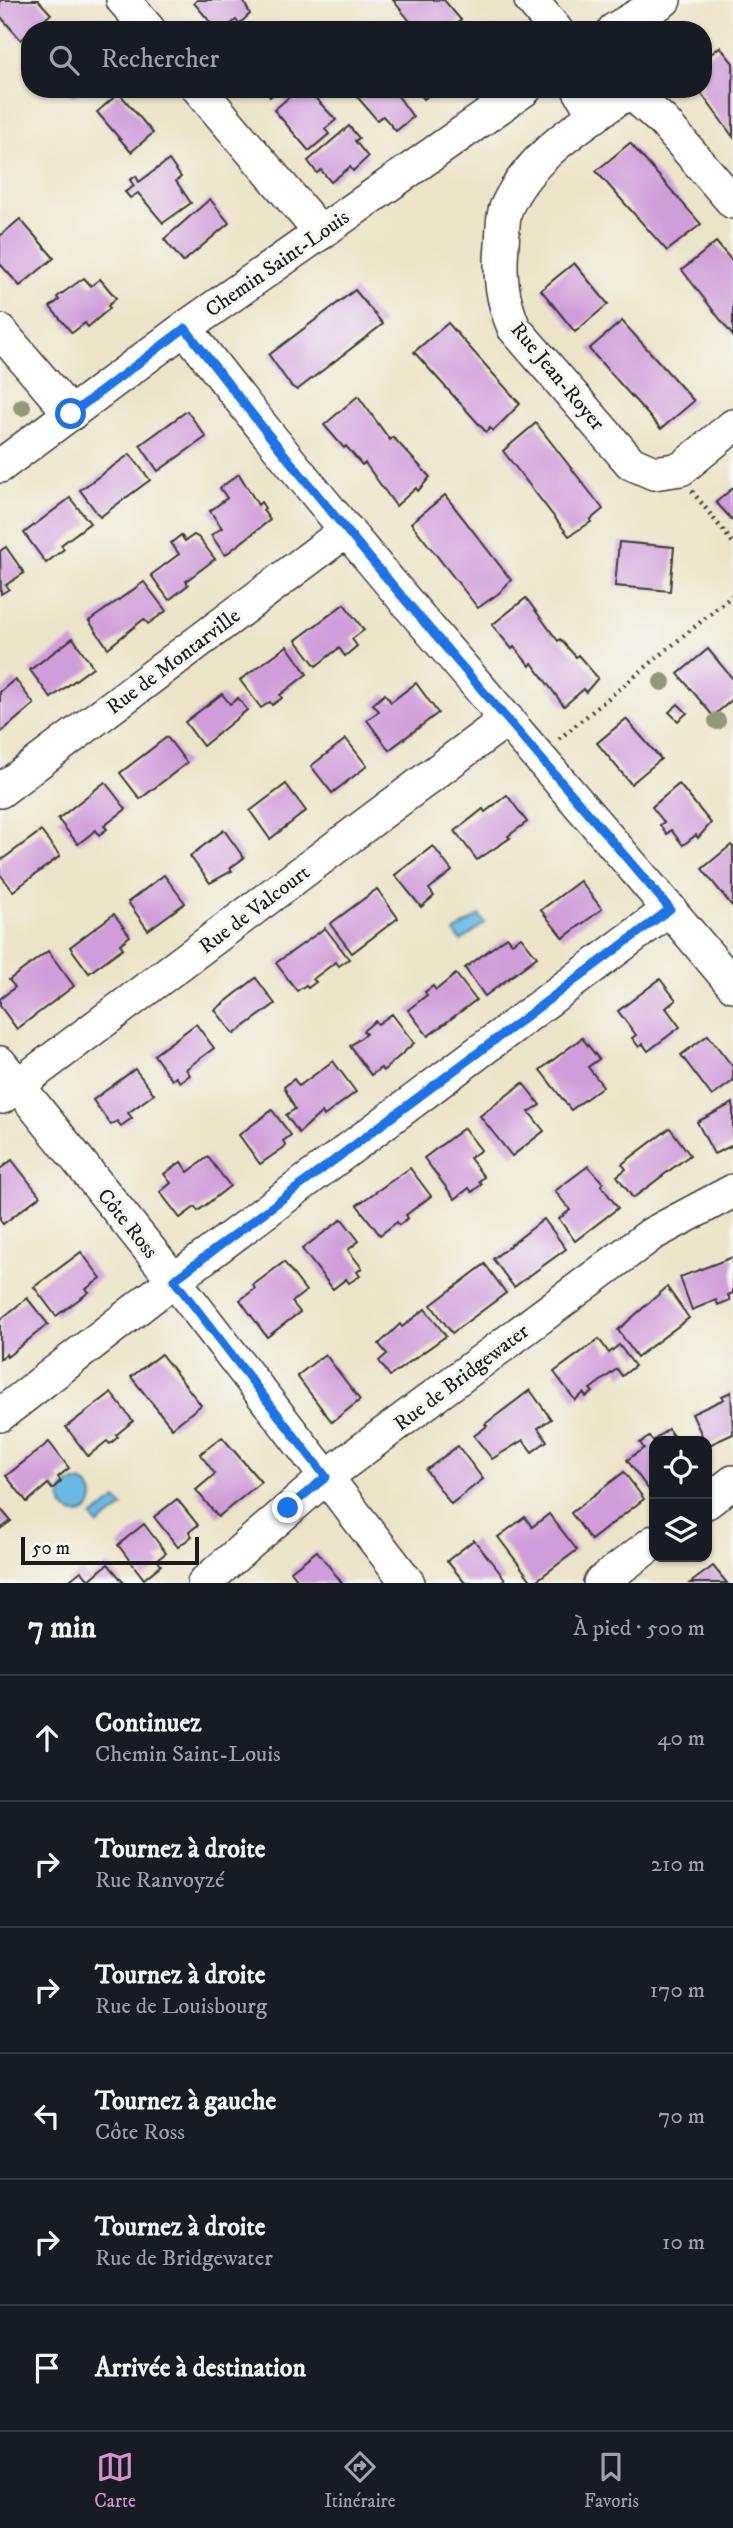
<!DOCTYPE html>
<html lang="fr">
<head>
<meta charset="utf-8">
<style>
	body { margin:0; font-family:"IM FELL DW Pica",serif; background:#20242c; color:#f1f3f6 }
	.controls { position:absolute; right:21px; bottom:21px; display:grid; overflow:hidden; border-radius:14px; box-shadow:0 2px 5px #0004 }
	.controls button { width:63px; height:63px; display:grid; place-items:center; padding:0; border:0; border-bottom:2px solid #363941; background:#171b24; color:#f1f3f6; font:35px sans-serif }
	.scale { position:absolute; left:21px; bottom:18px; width:178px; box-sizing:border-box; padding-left:7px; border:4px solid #1c1c1c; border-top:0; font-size:19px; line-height:24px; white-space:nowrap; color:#1c1c1c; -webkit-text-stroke:5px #f6f6f2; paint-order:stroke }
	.stop { position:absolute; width:21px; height:21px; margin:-16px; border:5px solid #1a73e8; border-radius:50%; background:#fff }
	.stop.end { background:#1a73e8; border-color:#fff; box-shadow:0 2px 7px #0008 }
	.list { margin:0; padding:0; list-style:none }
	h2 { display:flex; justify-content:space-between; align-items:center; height:91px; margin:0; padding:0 28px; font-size:30px }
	h2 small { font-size:23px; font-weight:400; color:#9ea1a6 }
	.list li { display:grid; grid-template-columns:46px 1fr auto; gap:21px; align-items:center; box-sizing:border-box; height:126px; padding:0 28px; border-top:2px solid #363941 }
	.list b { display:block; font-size:26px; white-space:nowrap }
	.list p { margin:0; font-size:23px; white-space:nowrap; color:#9ea1a6 }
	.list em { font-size:23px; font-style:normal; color:#9ea1a6 }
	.icon { flex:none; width:38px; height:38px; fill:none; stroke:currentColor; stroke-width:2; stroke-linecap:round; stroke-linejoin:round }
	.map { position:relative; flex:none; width:733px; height:1583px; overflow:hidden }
	.search { position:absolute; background:#171b24; box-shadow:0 2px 5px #0004; left:21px; right:21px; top:21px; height:77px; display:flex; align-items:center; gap:18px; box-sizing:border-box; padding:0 24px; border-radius:28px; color:#9ea1a6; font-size:26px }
	.sheet { height:847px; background:#171b24 }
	nav { display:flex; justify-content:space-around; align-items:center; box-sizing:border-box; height:98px; border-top:2px solid #363941; background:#171b24; font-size:19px; color:#9ea1a6 }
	nav a { display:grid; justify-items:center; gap:4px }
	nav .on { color:#d690ce }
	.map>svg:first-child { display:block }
</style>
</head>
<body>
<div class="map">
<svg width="733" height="1583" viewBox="0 0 733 1583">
	<rect width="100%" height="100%" fill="#f6f6f2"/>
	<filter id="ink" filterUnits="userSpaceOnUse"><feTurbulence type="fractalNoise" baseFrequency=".0143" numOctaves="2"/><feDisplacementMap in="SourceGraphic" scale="14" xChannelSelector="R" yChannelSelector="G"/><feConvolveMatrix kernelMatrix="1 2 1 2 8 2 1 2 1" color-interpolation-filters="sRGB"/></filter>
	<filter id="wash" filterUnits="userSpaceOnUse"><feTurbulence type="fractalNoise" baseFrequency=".00686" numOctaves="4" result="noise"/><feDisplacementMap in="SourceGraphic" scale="28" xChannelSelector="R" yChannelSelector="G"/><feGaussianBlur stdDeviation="1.57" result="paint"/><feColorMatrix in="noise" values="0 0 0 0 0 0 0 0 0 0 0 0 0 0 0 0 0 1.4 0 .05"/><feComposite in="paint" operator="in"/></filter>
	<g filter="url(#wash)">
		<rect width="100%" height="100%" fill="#ece4c8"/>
		<g fill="#69b9e4" stroke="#426a80" stroke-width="2">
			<polygon points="479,915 485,923 461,941 454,932"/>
			<circle cx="77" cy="1498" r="16"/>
			<polygon points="116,1499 123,1507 98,1525 92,1517"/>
		</g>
		<g id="blocks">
			<g fill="#cf9dd9">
				<polygon points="0,0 38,0 51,14 21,40 0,16"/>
				<polygon points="197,0 243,0 250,14 239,24 236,20 224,30 217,30 194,3"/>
				<polygon points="393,0 444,0 461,20 449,30 437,30 434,26 429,30 417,30"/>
				<polygon points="720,47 733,63 733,137 698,89 703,89 703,60"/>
				<polygon points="66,89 83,89 73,97"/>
				<polygon points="264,89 278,89 270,97"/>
				<polygon points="307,89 336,120 325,129 329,134 309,151 274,110 294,93 297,97"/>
				<polygon points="358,89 393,89 413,117 396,131 383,116 377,120 354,93"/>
				<polygon points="416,89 436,89 424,99"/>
				<polygon points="119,93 153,133 131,152 97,112"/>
				<polygon points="349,126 359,138 355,141 368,157 353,171 350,167 331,182 321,170 317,173 308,161"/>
				<polygon points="630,143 701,224 667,251 596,171"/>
				<polygon points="169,160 181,177 176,181 191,203 163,223 138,193 130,198 125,192 134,186 130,180 136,176 139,182"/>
				<polygon points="210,199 229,223 183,262 164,239"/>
				<polygon points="20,219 54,258 20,286 0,264 0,236"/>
				<polygon points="716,242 733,262 733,336 682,270"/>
				<polygon points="574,263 608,304 575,332 541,290"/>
				<polygon points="84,278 91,286 100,279 116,298 108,306 110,308 88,327 85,323 72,333 50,307 59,300 57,297"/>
				<polygon points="355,290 383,324 297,390 291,386 269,355"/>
				<polygon points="622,321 694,401 661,429 589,349"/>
				<polygon points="448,323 520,404 493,431 490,428 486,432 414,352"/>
				<polygon points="358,396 390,440 393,437 430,477 418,491 416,488 396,506 365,463 362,465 346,446 344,448 324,425"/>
				<polygon points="187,411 206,437 158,471 140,445"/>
				<polygon points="536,423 603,509 590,520 591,522 569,536 503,451"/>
				<polygon points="130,454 150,480 100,517 80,490"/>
				<polygon points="239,474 258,505 261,502 265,508 263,510 270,520 225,555 211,535 222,528 210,511 227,498 220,488"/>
				<polygon points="733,488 733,521 716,502"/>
				<polygon points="445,495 511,580 499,593 478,608 411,523"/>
				<polygon points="70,498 90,523 61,545 64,549 46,563 24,533"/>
				<polygon points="181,535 185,541 194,535 199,538 215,559 186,581 188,585 169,600 151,575 179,554 171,543"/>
				<polygon points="619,542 674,547 670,591 615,586"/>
				<polygon points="6,547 24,573 6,585 9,589 1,594 0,551"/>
				<polygon points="144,582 166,611 148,624 144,619 108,648 89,621"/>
				<polygon points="526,598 558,641 560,639 576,657 578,655 598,678 586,692 584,689 564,706 532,663 530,666 514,647 512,649 492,625"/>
				<polygon points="344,604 364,630 352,639 357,646 345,656 339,648 316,666 296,640"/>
				<polygon points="73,638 93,667 51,698 30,670"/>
				<polygon points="287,646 307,674 280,695 282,698 272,705 270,702 261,708 240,680"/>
				<polygon points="708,649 733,679 733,699 713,716 678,674"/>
				<polygon points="15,679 34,704 0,733 0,692"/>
				<polygon points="416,683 438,713 389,750 367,720 379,711 373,704 385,694 391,702"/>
				<polygon points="222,694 230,704 238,698 247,710 203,746 185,722"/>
				<polygon points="678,704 687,713 678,721 669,712"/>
				<polygon points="626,719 661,759 631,784 597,743"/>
				<polygon points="167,737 187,763 140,799 120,773"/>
				<polygon points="346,739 367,766 332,793 311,766"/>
				<polygon points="105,782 126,809 104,826 107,829 99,835 96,830 78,844 58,819"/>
				<polygon points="286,784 306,811 270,839 250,811"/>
				<polygon points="679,784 711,823 698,838 696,835 683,845 671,830 667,834 660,825 664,822 652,807"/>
				<polygon points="507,795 527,822 508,836 510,838 477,860 455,831 483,809 485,812"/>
				<polygon points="224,830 244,858 230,868 232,871 210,883 190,856"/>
				<polygon points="41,831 60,856 13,891 0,874 0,861"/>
				<polygon points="731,845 733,847 733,907 702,869"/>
				<polygon points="433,846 452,871 429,889 434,896 421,907 395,875"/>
				<polygon points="164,875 185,903 148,930 128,902"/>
				<polygon points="580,881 602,909 563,938 541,910"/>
				<polygon points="377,889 398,918 352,953 330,924"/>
				<polygon points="114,914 130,936 120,944 123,948 89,973 70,947"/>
				<polygon points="325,928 349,959 339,966 336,962 313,979 316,982 308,988 306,985 297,991 276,963"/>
				<polygon points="507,937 512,943 521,937 537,957 485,996 465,968"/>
				<polygon points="48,951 74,986 17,1029 0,1006 0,999 15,987 9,980"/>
				<polygon points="456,974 476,1000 428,1036 408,1010 427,995 425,992 433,986 436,990"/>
				<polygon points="256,978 275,1004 234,1034 215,1010"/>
				<polygon points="660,979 676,1000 666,1008 680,1027 648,1051 643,1044 639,1047 632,1038 636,1035 618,1011"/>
				<polygon points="392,1014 414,1043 383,1071 381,1068 371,1075 350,1046 366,1034 363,1031 375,1021 378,1024"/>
				<polygon points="196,1024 214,1048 186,1069 190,1075 180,1082 176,1077 172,1080 154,1055"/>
				<polygon points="708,1035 733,1067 733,1081 712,1096 681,1055"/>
				<polygon points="582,1038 599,1059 588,1067 603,1086 571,1110 540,1070"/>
				<polygon points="333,1061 356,1092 324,1116 322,1112 299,1133 286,1115 295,1109 284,1087 294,1079 299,1086"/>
				<polygon points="135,1069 154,1094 128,1113 132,1118 121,1126 117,1121 111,1125 93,1100"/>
				<polygon points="523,1083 540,1105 529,1112 544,1131 512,1156 480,1116"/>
				<polygon points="733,1103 733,1145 714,1154 697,1122"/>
				<polygon points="272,1110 291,1135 283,1141 286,1146 260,1164 239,1135"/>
				<polygon points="464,1128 481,1150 470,1158 484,1177 479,1181 482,1184 472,1192 469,1188 455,1199 424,1158"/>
				<polygon points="670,1128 690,1155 633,1198 617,1176 626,1169 622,1164"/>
				<polygon points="208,1157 230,1186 198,1211 195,1207 180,1218 160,1192 171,1183 164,1174 181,1162 188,1172"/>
				<polygon points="12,1160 40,1196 3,1224 0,1220 0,1169"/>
				<polygon points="588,1166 603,1183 601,1185 618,1208 575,1241 559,1219 570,1210 555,1191"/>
				<polygon points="410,1168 431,1196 406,1215 408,1218 399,1225 397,1222 380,1235 357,1205"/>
				<polygon points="342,1219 359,1241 348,1250 362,1268 357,1272 360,1276 349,1283 346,1279 333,1289 302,1249"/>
				<polygon points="544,1219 566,1249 514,1287 493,1259"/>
				<polygon points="81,1252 101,1278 86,1289 89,1292 56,1316 34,1287"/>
				<polygon points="733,1257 733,1293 728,1295 730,1300 718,1305 716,1300 692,1310 680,1277"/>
				<polygon points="284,1262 306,1291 292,1302 300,1312 267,1337 240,1300 255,1289 253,1285"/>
				<polygon points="485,1264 506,1293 452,1333 431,1305"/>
				<polygon points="667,1287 689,1318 637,1357 618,1330"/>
				<polygon points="27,1298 48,1324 7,1357 6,1354 0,1359 0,1320"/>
				<polygon points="425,1309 446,1336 390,1376 379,1361 387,1354 379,1344 400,1324 402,1327"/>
				<polygon points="599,1339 609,1353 619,1345 635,1366 622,1376 617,1369 590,1389 593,1392 586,1397 584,1393 575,1400 554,1372"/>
				<polygon points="161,1354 201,1405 172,1428 131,1377"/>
				<polygon points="325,1354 360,1400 332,1422 297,1376"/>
				<polygon points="530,1390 551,1419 538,1428 547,1441 532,1452 523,1440 492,1459 474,1436 487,1426 485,1424"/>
				<polygon points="731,1392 733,1434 707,1446 692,1414 724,1399 722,1396"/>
				<polygon points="111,1393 133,1421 116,1435 118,1437 110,1444 107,1441 88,1456 66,1427"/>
				<polygon points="668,1429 677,1441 654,1441 654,1486 649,1490 627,1460 644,1448 640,1443 649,1437 653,1441"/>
				<polygon points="222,1437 261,1482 218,1517 196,1490 215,1474 200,1454"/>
				<polygon points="49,1442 69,1468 58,1477 61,1481 52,1489 48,1484 27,1502 6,1476"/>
				<polygon points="458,1446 483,1479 451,1504 426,1470"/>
				<polygon points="624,1472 644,1499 591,1540 571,1513"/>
				<polygon points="177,1499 198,1525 189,1532 192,1536 178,1547 154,1517"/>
				<polygon points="0,1508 11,1521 0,1529"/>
				<polygon points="549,1514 577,1550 533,1583 498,1537 525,1517 532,1527"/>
				<polygon points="144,1524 166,1553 157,1560 161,1565 144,1579 118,1545"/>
				<polygon points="474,1540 505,1579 500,1583 465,1583 447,1561"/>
				<polygon points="317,1551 342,1583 300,1583 291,1571"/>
				<polygon points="108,1564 124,1583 66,1583 81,1571 89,1580"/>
				<polygon points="713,1566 727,1583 690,1583"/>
			</g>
		</g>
	</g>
	<g filter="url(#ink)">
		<use href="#blocks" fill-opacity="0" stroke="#3b3a36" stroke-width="2"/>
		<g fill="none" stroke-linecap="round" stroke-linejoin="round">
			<defs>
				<g id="minor">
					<polyline points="123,0 149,30"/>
					<polyline points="531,0 556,30"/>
					<polyline points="614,30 664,0"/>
					<polyline points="199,89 321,233"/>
					<polyline points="579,89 595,116"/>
					<polyline points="627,89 663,121 733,202"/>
					<path d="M629,91c-45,33 -99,63 -123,117 -4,10 -3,25 -4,37 -3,31 0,54 12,83l117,135 23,10 27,-4 52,-43"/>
					<path d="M185,328c173,227 365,438 548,657"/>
					<polyline points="0,331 71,414"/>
					<polyline points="0,466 185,328 525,89"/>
					<polyline points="0,791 347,530"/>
					<polyline points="0,1063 174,1280 408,1583"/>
					<polyline points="2,1097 507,719"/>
					<polyline points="0,1415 174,1280 670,909"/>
					<polyline points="707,1502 733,1482"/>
					<polyline points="204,1583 326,1477 652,1234 733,1191"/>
					<polyline points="600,1583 654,1542"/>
				</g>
			</defs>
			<use href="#minor" stroke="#3b3a36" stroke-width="36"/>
			<g stroke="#3b3a36" stroke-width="4.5" stroke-dasharray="2 5" stroke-linecap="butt">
				<polyline points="692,491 733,543"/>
				<polyline points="559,739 733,595"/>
			</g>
			<use href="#minor" stroke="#fff" stroke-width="33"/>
		</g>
		<g fill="#959779">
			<circle cx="22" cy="407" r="9"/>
			<circle cx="662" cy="682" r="9"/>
			<circle cx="717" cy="721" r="9"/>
		</g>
	</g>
	<g fill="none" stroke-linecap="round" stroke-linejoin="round" filter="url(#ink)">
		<path stroke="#1a73e8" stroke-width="9" d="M71,414l114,-86c153,201 322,389 485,581l-496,371 152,197 -38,31"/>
	</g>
	<g text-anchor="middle" stroke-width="7" stroke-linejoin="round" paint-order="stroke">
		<g font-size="21" fill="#1c1c1c" stroke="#f6f6f2">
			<text transform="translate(277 263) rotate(-35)" y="7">Chemin Saint-Louis</text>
			<text transform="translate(558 376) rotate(50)" y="7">Rue Jean-Royer</text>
			<text transform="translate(173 661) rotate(-37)" y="7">Rue de Montarville</text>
			<text transform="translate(254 909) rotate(-37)" y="7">Rue de Valcourt</text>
			<text transform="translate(128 1223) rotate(51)" y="7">Côte Ross</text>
			<text transform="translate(461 1377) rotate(-37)" y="7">Rue de Bridgewater</text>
		</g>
	</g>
</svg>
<div class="controls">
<button><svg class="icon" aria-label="locate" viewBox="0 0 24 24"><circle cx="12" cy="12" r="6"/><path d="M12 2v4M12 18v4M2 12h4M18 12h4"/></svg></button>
<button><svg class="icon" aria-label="layers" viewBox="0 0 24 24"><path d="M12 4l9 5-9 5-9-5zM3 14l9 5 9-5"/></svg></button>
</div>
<div class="scale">50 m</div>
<div class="stop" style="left:71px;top:414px"></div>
<div class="stop end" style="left:288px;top:1508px"></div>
<div class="search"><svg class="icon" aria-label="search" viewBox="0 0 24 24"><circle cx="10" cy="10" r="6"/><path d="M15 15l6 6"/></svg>Rechercher</div>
</div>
<section class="sheet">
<h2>7 min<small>À pied · 500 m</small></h2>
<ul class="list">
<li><svg class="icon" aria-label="ahead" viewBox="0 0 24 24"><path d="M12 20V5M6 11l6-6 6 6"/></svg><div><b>Continuez</b><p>Chemin Saint-Louis</p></div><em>40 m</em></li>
<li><svg class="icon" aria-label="right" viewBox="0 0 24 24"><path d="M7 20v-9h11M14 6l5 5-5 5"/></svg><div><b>Tournez à droite</b><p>Rue Ranvoyzé</p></div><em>210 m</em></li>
<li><svg class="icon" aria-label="right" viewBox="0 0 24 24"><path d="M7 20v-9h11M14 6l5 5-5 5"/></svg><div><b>Tournez à droite</b><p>Rue de Louisbourg</p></div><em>170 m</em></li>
<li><svg class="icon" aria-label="left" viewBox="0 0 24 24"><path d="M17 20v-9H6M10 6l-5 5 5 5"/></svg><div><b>Tournez à gauche</b><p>Côte Ross</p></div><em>70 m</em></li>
<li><svg class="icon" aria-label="right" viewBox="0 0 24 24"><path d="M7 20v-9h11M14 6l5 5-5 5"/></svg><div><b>Tournez à droite</b><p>Rue de Bridgewater</p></div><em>10 m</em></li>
<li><svg class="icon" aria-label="arrive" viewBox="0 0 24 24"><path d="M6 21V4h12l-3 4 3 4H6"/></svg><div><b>Arrivée à destination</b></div></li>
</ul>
</section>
<nav>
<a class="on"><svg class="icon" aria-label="map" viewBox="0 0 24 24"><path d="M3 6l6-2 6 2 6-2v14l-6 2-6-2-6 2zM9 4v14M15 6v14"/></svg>Carte</a>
<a><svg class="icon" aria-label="directions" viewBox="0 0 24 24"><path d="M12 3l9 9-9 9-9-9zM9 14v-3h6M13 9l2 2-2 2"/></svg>Itinéraire</a>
<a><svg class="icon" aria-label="saved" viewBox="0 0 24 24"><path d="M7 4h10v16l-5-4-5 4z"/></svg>Favoris</a>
</nav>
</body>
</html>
